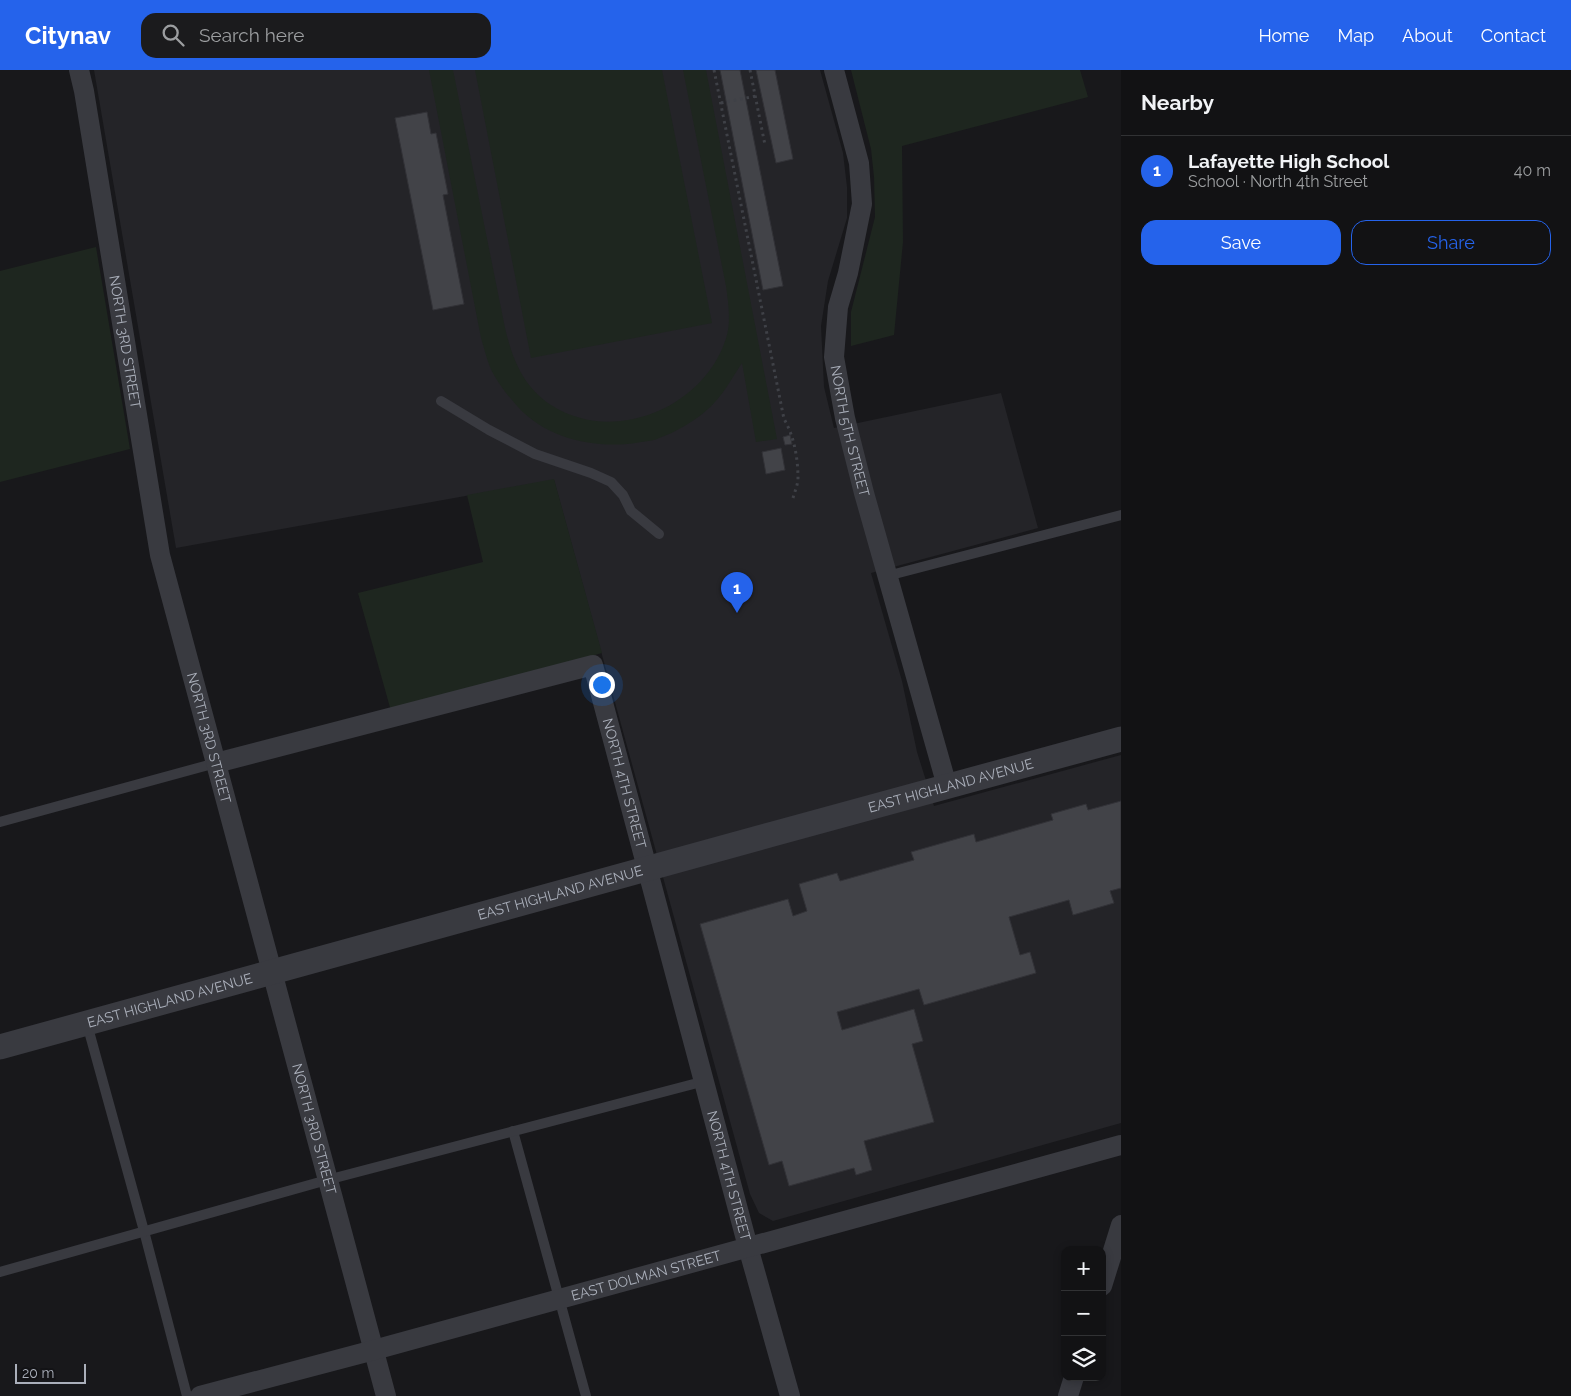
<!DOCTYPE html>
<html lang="en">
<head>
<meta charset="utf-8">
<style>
	body { margin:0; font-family:Raleway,sans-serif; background:#1b1b1d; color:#f1f3f6 }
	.controls { position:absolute; right:15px; bottom:15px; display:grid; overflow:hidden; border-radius:10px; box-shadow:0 2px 8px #0003 }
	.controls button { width:45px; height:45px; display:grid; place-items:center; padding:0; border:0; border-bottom:1px solid #313234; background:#121214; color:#f1f3f6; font:25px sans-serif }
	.scale { position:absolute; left:15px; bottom:12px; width:71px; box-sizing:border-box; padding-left:5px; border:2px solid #aaafba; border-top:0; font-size:14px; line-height:18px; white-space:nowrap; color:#aaafba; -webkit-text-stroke:4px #131316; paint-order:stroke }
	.you { position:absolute; left:601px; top:614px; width:18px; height:18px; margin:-12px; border:4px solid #fff; border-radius:50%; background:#1a73e8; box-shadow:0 0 0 8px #1a73e833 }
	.badge { display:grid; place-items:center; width:32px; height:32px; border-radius:50%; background:#2563eb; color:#fff; font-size:16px; font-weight:700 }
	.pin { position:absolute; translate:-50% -41px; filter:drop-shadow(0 1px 2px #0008) }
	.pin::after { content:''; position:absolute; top:26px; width:18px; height:15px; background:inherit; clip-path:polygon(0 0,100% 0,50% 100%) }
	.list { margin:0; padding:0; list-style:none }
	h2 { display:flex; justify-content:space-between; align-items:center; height:65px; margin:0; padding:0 20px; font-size:21px }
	h2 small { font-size:16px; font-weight:400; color:#9c9ea0 }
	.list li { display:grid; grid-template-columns:32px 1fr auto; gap:15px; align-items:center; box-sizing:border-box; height:70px; padding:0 20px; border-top:1px solid #313234 }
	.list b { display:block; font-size:19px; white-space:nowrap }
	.list p { margin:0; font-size:16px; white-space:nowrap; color:#9c9ea0 }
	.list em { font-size:16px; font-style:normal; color:#9c9ea0 }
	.actions { display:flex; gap:10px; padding:15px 20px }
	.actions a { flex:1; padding:11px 0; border:1px solid #2563eb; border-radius:15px; text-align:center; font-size:18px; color:#2563eb }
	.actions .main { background:#2563eb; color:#fff }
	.icon { flex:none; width:28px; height:28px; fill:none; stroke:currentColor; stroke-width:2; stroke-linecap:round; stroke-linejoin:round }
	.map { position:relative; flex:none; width:1121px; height:1326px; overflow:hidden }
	header { display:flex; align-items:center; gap:30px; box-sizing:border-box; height:70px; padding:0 25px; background:#2563eb; color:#fff }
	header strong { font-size:24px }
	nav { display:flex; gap:28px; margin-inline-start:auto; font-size:18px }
	.search { width:350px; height:45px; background:#1b1b1d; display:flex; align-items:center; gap:12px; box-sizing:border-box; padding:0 18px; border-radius:15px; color:#9c9ea0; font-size:19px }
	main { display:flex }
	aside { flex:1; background:#121214 }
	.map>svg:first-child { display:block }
</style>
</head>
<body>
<header>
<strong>Citynav</strong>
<div class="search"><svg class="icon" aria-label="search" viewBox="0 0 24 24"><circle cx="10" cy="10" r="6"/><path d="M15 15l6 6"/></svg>Search here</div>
<nav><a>Home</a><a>Map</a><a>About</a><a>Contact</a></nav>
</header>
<main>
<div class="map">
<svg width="1121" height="1326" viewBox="0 0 1121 1326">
	<rect width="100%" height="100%" fill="#18181b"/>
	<polygon fill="#242428" points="94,0 820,0 843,83 847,117 847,148 828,211 821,256 824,317 834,358 1001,323 1038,458 871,503 902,611 917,682 934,736 1121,685 1121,1053 773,1151 759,1143 750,1124 554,410 176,478"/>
	<g fill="#1e261f">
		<path d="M429,0h24l52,258c7,30 18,59 46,77 63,41 156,2 176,-70 4,-16 1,-34 -1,-49l-43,-216h23l71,369 -21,3 -14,-79c-10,15 -20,34 -34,46 -13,12 -32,23 -49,29 -5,3 -12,3 -18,4 -42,8 -93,-2 -123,-35 -10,-11 -22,-26 -28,-40 -4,-10 -6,-20 -9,-29z"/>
		<polygon points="475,0 662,0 712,253 531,288"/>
		<polygon points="851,0 1080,0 1088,27 902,76 903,172 894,265 851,276 851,242 875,147 874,107 871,79"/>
		<polygon points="96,177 130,379 0,412 0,201"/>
		<polygon points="554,409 602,583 391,641 358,523 483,492 467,425"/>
	</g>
	<g fill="#424348" stroke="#323237">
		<polygon points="720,0 740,0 783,216 763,220"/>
		<polygon points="756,0 775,0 793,89 776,93"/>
		<polygon points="427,42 431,64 436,63 448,124 443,125 464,234 433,240 395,48"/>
		<polygon points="790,365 792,374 785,375 783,367"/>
		<polygon points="781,378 785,400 766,404 762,382"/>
		<polygon points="1121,731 1121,818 1110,821 1114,833 1073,845 1069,830 1009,847 1020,885 1030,882 1036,903 924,935 919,919 837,942 842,960 914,939 923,971 912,974 934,1052 864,1071 872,1100 856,1105 854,1098 789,1116 782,1091 769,1095 700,854 788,829 793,846 807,841 799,814 837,803 840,811 914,790 911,782 974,764 976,772 1053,750 1051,744 1086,734 1088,740"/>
	</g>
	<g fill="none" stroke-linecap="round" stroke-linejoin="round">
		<g stroke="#3f4147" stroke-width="3" stroke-dasharray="2.5 4" stroke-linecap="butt">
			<path d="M714,0l70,349c10,17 14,39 14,59 0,6 -3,13 -5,20"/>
			<polyline points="750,0 765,75"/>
			<polyline points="721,33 756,26"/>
		</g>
		<g stroke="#393a40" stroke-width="10">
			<polyline points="441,331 489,360 535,384 591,403 611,412 623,425 631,441 659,464"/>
			<polyline points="887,506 1121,445"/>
			<polyline points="0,752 216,693"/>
			<polyline points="87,954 144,1161 187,1326"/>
			<polyline points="513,1061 586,1326"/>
			<polyline points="0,1202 327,1110 705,1011"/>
		</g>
		<g stroke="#393a40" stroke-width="20">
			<path id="s1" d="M79,0l5,21 76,464 226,841"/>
			<path id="s2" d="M834,0l25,93 3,41 -14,69 -10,34 -4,50 11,61 19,75 83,293"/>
			<path id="s3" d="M216,693l377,-98 155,582 42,149"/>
			<polyline points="1102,1216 1121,1155"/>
			<path id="s4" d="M200,1326l174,-46 747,-205"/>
			<polyline points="1068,1326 1074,1307"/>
		</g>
		<path stroke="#393a40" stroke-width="25" id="s5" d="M0,977l773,-213 348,-95"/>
	</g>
	<g text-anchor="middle" stroke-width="5" stroke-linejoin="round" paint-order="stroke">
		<g font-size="14" fill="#aaafba" stroke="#131316">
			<text dy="5" stroke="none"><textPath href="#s1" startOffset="276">NORTH 3RD STREET</textPath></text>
			<text dy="5" stroke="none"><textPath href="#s2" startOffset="369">NORTH 5TH STREET</textPath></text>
			<text dy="5" stroke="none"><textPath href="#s1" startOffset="681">NORTH 3RD STREET</textPath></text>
			<text dy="5" stroke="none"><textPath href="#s3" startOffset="512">NORTH 4TH STREET</textPath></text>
			<text dy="5" stroke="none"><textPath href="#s5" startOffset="986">EAST HIGHLAND AVENUE</textPath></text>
			<text dy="5" stroke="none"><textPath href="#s5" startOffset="581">EAST HIGHLAND AVENUE</textPath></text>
			<text dy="5" stroke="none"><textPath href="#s5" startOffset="176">EAST HIGHLAND AVENUE</textPath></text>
			<text dy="5" stroke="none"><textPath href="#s1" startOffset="1086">NORTH 3RD STREET</textPath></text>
			<text dy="5" stroke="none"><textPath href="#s3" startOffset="918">NORTH 4TH STREET</textPath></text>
			<text dy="5" stroke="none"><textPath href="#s4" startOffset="462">EAST DOLMAN STREET</textPath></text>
		</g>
	</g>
</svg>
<div class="controls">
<button>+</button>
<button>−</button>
<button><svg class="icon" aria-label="layers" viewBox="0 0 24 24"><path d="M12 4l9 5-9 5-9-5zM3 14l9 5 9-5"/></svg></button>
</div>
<div class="scale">20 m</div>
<div class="you"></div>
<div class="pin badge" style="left:737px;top:543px">1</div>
</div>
<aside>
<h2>Nearby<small></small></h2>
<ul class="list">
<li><span class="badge">1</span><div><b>Lafayette High School</b><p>School · North 4th Street</p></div><em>40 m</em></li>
</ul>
<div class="actions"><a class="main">Save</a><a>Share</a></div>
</aside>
</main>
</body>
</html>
